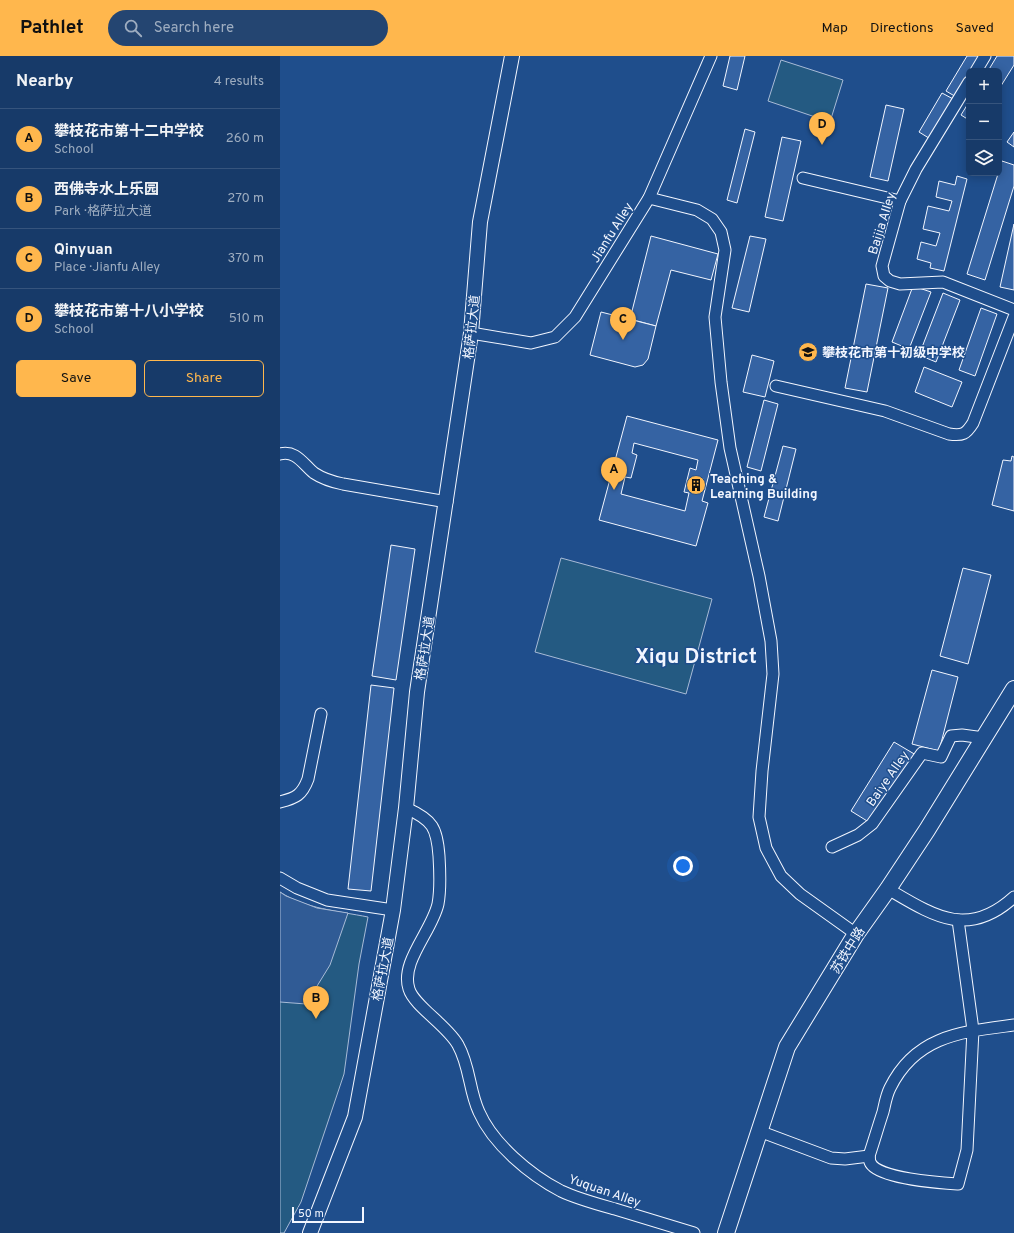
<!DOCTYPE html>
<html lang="en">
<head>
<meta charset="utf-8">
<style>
	body { margin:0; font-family:Overpass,"Noto Sans SC",sans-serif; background:#244571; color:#f1f3f6 }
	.controls { position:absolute; right:12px; top:12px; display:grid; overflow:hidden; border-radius:6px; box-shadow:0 2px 10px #0003 }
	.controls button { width:36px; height:36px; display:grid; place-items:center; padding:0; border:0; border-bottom:1px solid #36547d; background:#173a69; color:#f1f3f6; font:20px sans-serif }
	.scale { position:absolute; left:12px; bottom:10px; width:72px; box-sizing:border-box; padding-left:4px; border:2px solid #f2f6ff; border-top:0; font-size:11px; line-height:14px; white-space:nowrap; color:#f2f6ff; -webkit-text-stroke:3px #1f4e8c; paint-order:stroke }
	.you { position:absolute; left:403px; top:810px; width:14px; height:14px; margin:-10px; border:3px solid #fff; border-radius:50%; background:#1a73e8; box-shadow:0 0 0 6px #1a73e833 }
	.badge { display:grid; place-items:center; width:26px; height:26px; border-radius:50%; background:#ffb74d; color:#111; font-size:13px; font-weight:700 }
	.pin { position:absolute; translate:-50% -33px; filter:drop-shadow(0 1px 2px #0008) }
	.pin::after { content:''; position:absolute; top:21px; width:14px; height:12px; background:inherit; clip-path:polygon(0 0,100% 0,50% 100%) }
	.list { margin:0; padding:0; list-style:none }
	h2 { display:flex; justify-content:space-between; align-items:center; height:52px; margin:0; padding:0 16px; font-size:17px }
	h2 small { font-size:13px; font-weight:400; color:#9eadc0 }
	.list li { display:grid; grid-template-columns:26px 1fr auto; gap:12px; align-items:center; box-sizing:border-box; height:60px; padding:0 16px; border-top:1px solid #36547d }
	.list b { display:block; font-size:15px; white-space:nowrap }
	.list p { margin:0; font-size:13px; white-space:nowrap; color:#9eadc0 }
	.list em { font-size:13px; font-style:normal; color:#9eadc0 }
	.actions { display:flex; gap:8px; padding:12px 16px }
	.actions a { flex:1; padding:9px 0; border:1px solid #ffb74d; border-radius:6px; text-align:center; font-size:14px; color:#ffb74d }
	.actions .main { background:#ffb74d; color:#111 }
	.icon { flex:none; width:22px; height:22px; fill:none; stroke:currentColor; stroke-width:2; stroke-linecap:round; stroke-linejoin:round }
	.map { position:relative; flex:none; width:734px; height:1177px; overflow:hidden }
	header { display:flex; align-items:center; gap:24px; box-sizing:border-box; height:56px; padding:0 20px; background:#ffb74d; color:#111 }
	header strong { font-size:19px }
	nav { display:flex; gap:22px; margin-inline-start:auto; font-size:14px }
	.search { width:280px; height:36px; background:#244571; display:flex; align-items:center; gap:10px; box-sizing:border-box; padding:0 14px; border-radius:22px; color:#9eadc0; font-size:15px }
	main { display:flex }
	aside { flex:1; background:#173a69 }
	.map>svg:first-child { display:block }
</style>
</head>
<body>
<header>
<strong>Pathlet</strong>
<div class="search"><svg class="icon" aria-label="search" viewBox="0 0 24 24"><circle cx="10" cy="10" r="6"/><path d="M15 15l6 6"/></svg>Search here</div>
<nav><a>Map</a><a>Directions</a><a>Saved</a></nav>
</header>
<main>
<aside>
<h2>Nearby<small>4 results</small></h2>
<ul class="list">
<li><span class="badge">A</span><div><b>攀枝花市第十二中学校</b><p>School</p></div><em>260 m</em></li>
<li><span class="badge">B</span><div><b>西佛寺水上乐园</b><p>Park · 格萨拉大道</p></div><em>270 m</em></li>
<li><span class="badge">C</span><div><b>Qinyuan</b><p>Place · Jianfu Alley</p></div><em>370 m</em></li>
<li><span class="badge">D</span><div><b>攀枝花市第十八小学校</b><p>School</p></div><em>510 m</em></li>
</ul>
<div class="actions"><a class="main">Save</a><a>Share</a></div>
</aside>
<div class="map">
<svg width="734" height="1177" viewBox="0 0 734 1177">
	<rect width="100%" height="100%" fill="#1f4e8c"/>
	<g fill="#245a82" stroke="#a8bbd7">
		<polygon points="501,4 563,24 550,66 488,45"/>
		<polygon points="281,502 432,543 406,638 255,596"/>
		<path d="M0,836c26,17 58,19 88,25l-9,47 -15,110 -43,128 -17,31h-4z"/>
	</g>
	<polygon fill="#305b95" stroke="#a8bbd7" points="0,836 6,840 37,852 68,857 50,909 26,948 0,946"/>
	<g fill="#3563a3" stroke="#f2f6ff" fill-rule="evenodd">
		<polygon points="450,0 465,0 457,34 443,30"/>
		<polygon points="687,0 704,0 694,15 689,15 689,24 678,42 666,35"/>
		<polygon points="717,0 734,0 734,9 719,33 719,15 708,15"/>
		<polygon points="662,37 675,44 652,84 639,76"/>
		<polygon points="689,46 689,64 681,59"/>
		<polygon points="606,49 624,53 608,125 590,121"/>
		<polygon points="465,73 475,76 457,147 447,144"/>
		<polygon points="734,76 734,91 727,86"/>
		<polygon points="502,81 521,85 503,165 485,161"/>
		<polygon points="722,105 734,109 734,130 705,224 687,218"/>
		<polygon points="677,120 687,123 664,215 650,212 651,207 637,203 641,186 656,190 660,177 643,173 648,150 669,155 672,145 656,141 659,125 675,129"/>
		<polygon points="734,168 734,234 720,231"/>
		<polygon points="371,180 438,198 431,224 391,214 376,270 350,263"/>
		<polygon points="470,180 486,183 469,256 452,252"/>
		<polygon points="586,228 608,232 587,336 565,332"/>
		<polygon points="633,230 651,236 629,293 612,286"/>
		<polygon points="663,237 680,244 656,306 639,299"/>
		<polygon points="701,252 717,258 695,320 679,314"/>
		<polygon points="321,256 376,270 368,303 363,309 355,311 310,299"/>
		<polygon points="472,299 494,305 485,341 463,336"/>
		<polygon points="644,311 682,326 672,351 635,336"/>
		<polygon points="484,344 498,348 481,415 467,411"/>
		<path d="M347,360l91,24 -16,61 6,2 -12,43 -97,-26zM354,387l64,17 -2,10 -6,-2 -6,24 5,1 -4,18 -64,-17 4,-17 6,1 6,-23 -5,-2z"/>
		<polygon points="503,390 516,393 498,465 484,461"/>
		<polygon points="732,400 734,401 734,455 712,449 723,404 731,405"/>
		<polygon points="111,489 135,493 116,624 92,620"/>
		<polygon points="683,512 711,519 688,608 660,600"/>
		<polygon points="652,614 678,621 659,695 632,688"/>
		<polygon points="91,629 114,632 91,835 68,833"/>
		<polygon points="614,686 636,699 592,768 571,755"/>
	</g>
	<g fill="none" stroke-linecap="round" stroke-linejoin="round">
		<defs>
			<g id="minor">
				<polyline points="696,15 705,0"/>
				<polyline points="689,26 636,113 620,145 602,210 604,220 610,225 620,228 663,226 734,254"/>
				<polyline points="523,122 620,145"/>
				<polyline points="369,142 417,154 432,163 441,176 445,194 435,261 441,326 450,392 479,520 491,585 493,618 482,715 479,761 486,792 501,820 520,838 576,878"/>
				<polyline points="191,277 251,287 275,281 295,261 369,142 431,0"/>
				<path d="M496,330l109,25 64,23c14,2 17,0 24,-11l41,-106"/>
				<path d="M0,398c16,-4 23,10 34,19 9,6 19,9 29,11l104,18"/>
				<path d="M0,746c16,-4 22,-7 28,-23l13,-65"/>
				<path d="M126,752c27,12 31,20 33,48 1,16 2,32 -1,48 -6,27 -38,58 -29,85 5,17 39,37 49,56 12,21 11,46 21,67 14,32 51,63 82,79 17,8 36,13 54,18 26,8 52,16 79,24"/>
				<polyline points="552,791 578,779 592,768 642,697 661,701 671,680 682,679 704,682"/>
				<polyline points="0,822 17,832 47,844 113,854"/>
				<path d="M608,833c46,27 80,50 126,8"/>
				<path d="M678,864l15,110 -6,120 -9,34c-16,-1 -82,-5 -88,-22 -1,-2 0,-4 -1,-6 5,-15 9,-29 14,-44 2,-8 3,-16 7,-24 26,-53 72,-56 124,-63"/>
				<polyline points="479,1075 551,1102 565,1103 589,1100"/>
			</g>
			<polyline id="major" points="30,1177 75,1061 113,854 126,752 137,636 191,277 200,166 232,0"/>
			<polyline id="highway" points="446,1177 507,991 576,878 608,833 647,774 734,633"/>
		</defs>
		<use href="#minor" stroke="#f2f6ff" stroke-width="13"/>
		<use href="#major" stroke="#f2f6ff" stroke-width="16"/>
		<use href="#highway" stroke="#f2f6ff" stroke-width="18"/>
		<use href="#minor" stroke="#1f4e8c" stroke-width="11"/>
		<use href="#major" stroke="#1f4e8c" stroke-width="14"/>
		<use href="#highway" stroke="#1f4e8c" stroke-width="16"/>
	</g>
	<defs>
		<symbol id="school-disc" viewBox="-11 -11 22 22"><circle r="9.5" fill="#ffb74d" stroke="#1f4e8c"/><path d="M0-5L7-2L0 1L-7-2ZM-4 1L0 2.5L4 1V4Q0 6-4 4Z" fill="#111"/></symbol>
		<symbol id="building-disc" viewBox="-11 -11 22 22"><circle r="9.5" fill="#ffb74d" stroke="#1f4e8c"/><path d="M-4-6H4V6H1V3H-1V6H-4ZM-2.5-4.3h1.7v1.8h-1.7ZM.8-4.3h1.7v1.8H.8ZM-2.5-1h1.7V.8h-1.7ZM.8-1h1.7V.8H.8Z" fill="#111"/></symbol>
	</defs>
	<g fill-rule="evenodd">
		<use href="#school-disc" x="517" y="285" width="22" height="22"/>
		<use href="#building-disc" x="405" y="418" width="22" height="22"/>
	</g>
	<g text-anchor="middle" stroke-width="3" stroke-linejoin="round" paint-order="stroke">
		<g font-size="13" fill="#f2f6ff" stroke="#1f4e8c">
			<text transform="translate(601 167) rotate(-73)" y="5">Baijia Alley</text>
			<text transform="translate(331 176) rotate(-58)" y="5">Jianfu Alley</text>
			<text transform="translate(191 271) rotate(-84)" y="5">格萨拉大道</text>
			<text transform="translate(144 592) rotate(-81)" y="5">格萨拉大道</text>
			<text transform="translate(607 722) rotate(-55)" y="5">Baiye Alley</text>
			<text transform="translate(567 894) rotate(-58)" y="5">苏铁中路</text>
			<text transform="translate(102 913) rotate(-79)" y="5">格萨拉大道</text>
			<text transform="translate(325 1134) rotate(19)" y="5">Yuquan Alley</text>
		</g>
		<g font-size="13" font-weight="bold" fill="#f2f6ff" stroke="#1f4e8c" text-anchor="start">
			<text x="542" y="301">攀枝花市第十初级中学校</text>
			<text x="430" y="427">Teaching &amp;<tspan x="430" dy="15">Learning Building</tspan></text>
		</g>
		<g font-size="21" font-weight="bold" fill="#f2f6ff" stroke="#1f4e8c">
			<text x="416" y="607">Xiqu District</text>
		</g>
	</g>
</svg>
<div class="controls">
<button>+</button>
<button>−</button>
<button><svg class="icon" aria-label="layers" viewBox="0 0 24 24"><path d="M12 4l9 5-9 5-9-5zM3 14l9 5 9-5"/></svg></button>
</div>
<div class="scale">50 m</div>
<div class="you"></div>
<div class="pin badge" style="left:334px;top:434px">A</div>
<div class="pin badge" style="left:36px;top:963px">B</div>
<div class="pin badge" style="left:343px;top:284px">C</div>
<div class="pin badge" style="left:542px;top:89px">D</div>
</div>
</main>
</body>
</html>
